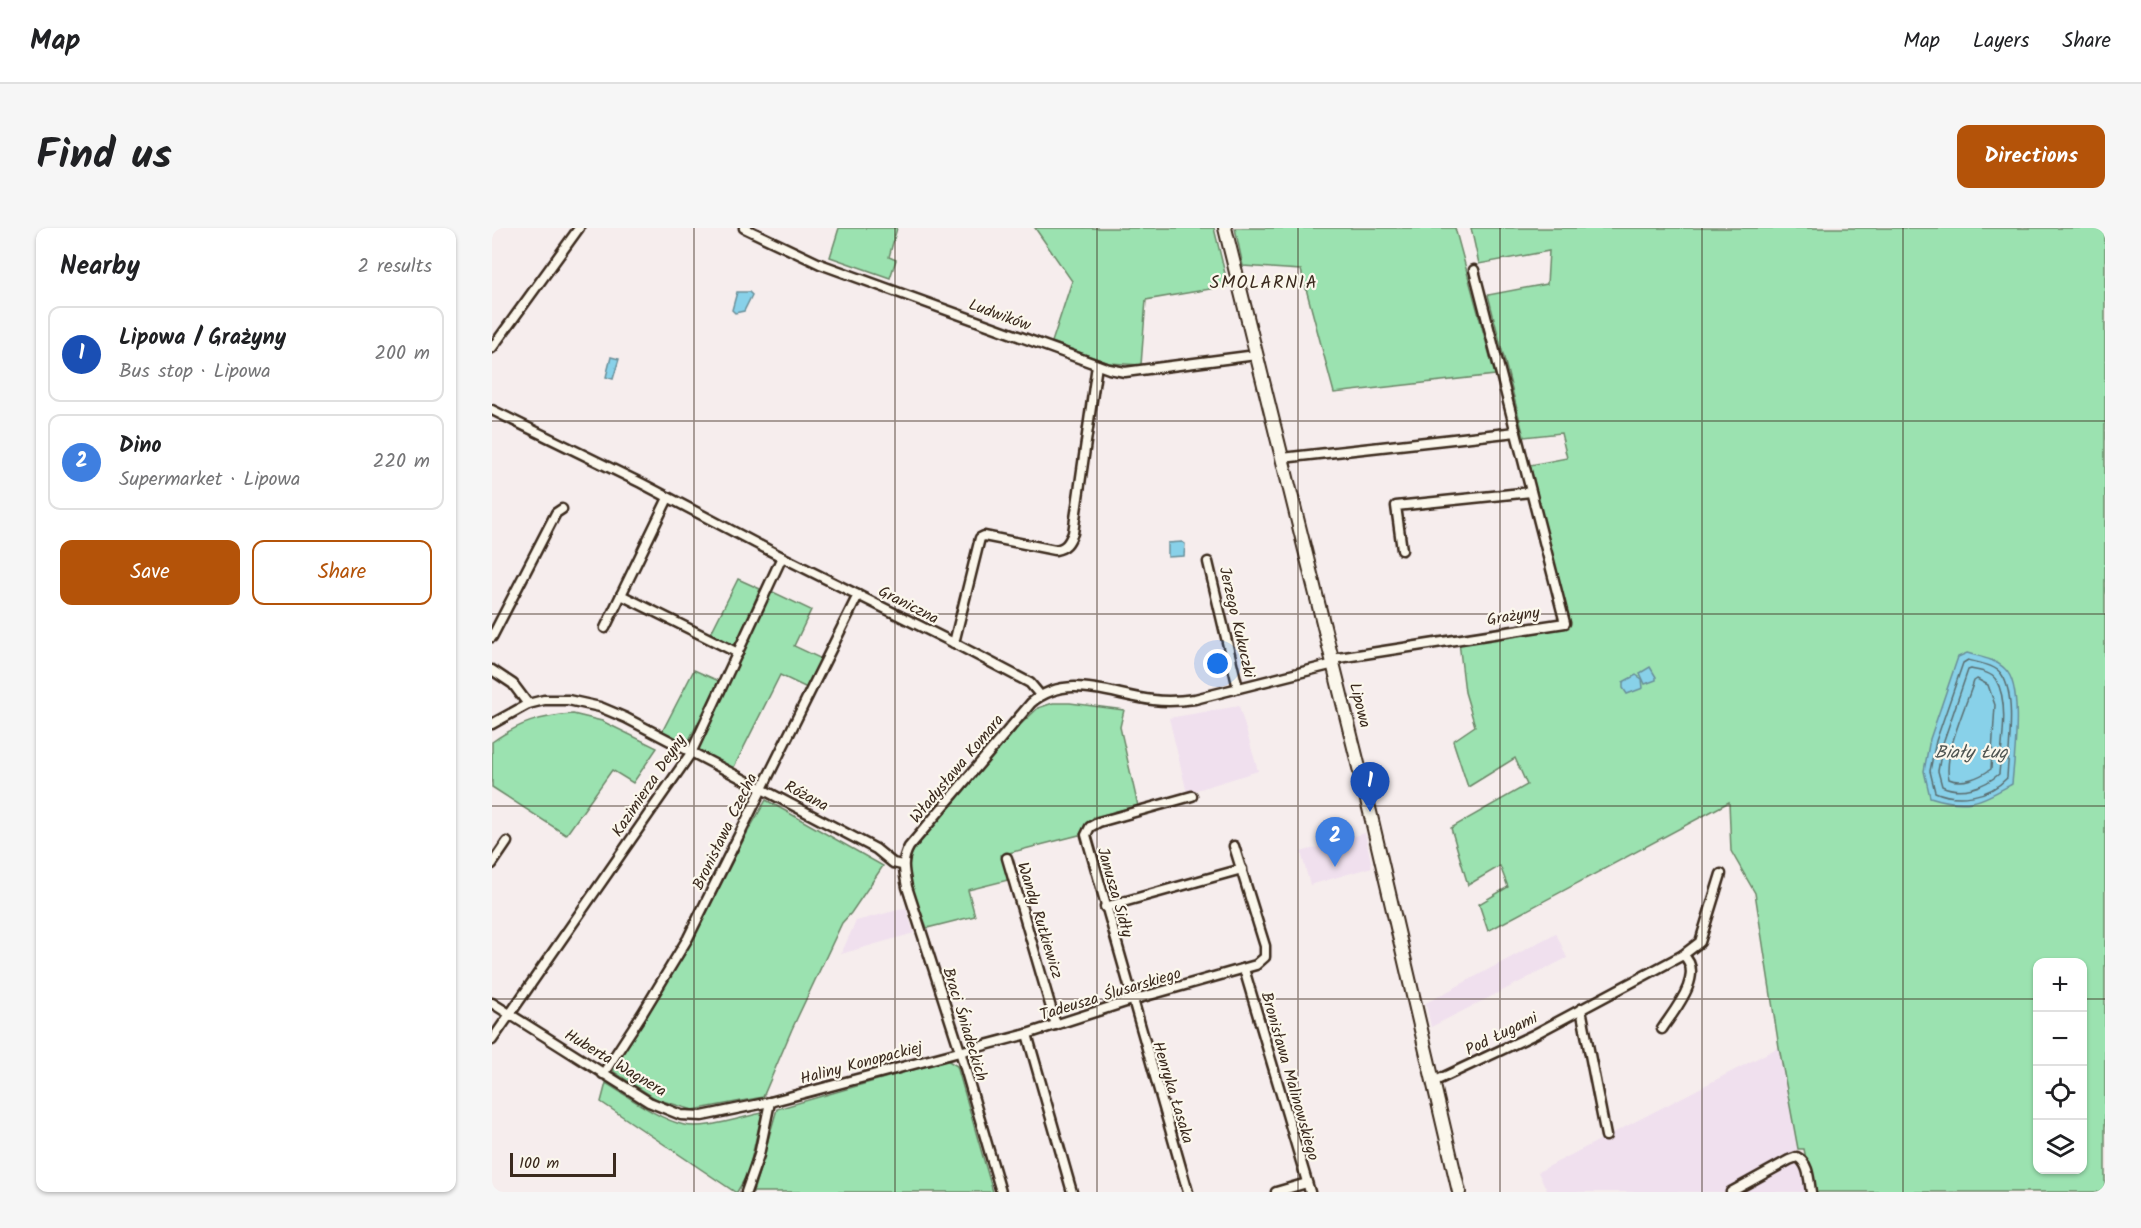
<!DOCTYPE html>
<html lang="en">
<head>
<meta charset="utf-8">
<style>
	body { margin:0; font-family:Kalam,sans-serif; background:#f6f6f6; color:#202124 }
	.controls { position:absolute; right:18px; bottom:18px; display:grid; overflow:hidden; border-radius:12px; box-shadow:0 2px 4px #0004 }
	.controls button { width:54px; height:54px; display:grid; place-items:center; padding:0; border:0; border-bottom:2px solid #e0e0e0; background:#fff; color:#202124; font:30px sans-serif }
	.scale { position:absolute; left:18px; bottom:15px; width:106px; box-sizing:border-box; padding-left:6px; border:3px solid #3b2a1e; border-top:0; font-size:16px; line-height:21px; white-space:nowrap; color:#3b2a1e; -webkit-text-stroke:4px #fbf7ec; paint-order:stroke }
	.you { position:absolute; left:726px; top:436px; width:21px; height:21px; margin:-15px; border:4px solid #fff; border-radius:50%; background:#1a73e8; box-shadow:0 0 0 9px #1a73e833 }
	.badge { display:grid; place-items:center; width:39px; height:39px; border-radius:50%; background:#b45309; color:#fff; font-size:20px; font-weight:700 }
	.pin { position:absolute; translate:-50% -50px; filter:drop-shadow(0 2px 3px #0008) }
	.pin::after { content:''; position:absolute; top:32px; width:21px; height:18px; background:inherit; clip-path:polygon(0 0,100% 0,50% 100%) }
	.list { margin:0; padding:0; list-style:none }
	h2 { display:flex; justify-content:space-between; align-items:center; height:78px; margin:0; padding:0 24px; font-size:26px }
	h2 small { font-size:20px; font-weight:400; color:#757577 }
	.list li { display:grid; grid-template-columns:39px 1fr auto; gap:18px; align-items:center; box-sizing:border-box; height:96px; margin:0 12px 12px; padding:0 12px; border:2px solid #e0e0e0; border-radius:12px }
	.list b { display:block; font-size:22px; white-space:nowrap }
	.list p { margin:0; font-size:20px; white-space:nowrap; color:#757577 }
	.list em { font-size:20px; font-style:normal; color:#757577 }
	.actions { display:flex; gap:12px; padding:18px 24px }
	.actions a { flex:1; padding:14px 0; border:2px solid #b45309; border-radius:12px; text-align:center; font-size:21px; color:#b45309 }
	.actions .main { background:#b45309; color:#fff }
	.icon { flex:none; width:33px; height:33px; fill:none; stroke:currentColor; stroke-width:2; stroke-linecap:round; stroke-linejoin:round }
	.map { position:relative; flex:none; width:1613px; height:964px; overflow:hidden; border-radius:12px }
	header { display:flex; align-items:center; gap:36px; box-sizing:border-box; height:84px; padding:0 30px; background:#fff; border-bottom:2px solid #e0e0e0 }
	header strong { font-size:28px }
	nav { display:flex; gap:33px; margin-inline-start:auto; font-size:21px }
	.intro { display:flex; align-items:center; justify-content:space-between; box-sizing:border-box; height:144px; padding:0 36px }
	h1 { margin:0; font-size:42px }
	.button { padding:15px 27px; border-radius:12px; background:#b45309; color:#fff; font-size:21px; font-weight:700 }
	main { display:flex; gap:36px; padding:0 36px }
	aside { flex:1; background:#fff; border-radius:12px; box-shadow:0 2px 4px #0004 }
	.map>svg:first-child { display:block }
</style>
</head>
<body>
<header>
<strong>Map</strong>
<nav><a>Map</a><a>Layers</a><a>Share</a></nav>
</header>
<div class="intro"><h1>Find us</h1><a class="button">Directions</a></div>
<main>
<aside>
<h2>Nearby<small>2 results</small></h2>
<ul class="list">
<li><span class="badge" style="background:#1a4fb4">1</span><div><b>Lipowa / Grażyny</b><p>Bus stop · Lipowa</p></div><em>200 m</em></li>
<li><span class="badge" style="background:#3f7fe0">2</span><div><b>Dino</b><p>Supermarket · Lipowa</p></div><em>220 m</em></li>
</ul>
<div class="actions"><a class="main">Save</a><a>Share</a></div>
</aside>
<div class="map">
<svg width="1613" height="964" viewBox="0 0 1613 964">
	<rect width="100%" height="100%" fill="#f6eded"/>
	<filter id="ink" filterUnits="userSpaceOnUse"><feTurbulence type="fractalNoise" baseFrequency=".0167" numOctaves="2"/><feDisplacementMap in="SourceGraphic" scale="12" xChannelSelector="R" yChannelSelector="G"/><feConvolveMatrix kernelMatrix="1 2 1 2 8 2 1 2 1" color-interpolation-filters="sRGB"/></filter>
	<g filter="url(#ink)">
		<g fill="#f0e0ee">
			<polygon points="747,478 766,543 695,565 677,490"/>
			<polygon points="873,605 880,639 818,657 809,624"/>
			<polygon points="414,680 422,705 349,726 364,693"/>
			<polygon points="1064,705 1075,730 939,799 934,775"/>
			<polygon points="1287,819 1306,921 1300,925 1306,935 1309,937 1315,964 1056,964 1046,944"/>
		</g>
		<g fill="#9be2b0" stroke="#6b8667" stroke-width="1.5" fill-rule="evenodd">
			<polygon points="347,0 405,0 397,29 404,32 398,50 338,29"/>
			<polygon points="543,0 722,0 736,58 654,72 649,137 617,135 560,114 580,53"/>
			<polygon points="743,0 963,0 1003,147 842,165 809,42 751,38"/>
			<path d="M979,0h634v964h-292l-9,-43h-6l-19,-102 -24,-154 -24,-42 -2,-49 -241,129 -9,-27 29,-17 -8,-21 -32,19 -17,-57 76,-43 -12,-27 -47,29 -15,-46 22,-15 -10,-34 -6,-50 110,-16 -39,-161 37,-7 -6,-25 -37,4 -36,-142 59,-11 2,-33 -70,13zM1546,734h44v208h-44z"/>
			<polygon points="246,351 268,361 246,414 240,417 218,407"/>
			<polygon points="277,364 281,364 319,382 302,418 330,431 315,460 288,447 241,541 204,522"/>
			<polygon points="202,442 227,453 196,514 192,515 170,504"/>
			<path d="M561,475h17l54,7 -4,17 18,79 -44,11 -15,18 -78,20 7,25 -40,10 7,26 -48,12c-8,-24 -27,-55 -13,-79l106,-124 18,-17z"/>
			<path d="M81,486l29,7 55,27 -24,35 -21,-13 -46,65 -74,-48v-45c27,-19 48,-26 81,-28z"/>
			<polygon points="274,572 391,638 359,685 350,695 300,801 271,869 201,882 164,871 122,844 121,840 202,709 254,607"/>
			<polygon points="455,832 465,838 501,964 261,964 285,881"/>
			<path d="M114,855c25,15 50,35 78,42 20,5 58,-8 78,-12l-14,60 -11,19h-2l-134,-90z"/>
		</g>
		<g fill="#88d1e9" stroke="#698e98" stroke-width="1.5">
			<polygon points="245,64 257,64 260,67 252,83 243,85 240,82"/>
			<polygon points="119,129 127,131 121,151 114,149"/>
			<polygon points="690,314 693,316 692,328 676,329 676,315"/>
			<path d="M1475,425c13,4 28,6 38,16 19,17 9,90 7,115 -33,18 -44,25 -82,13l-6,-26 6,-32 28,-82z"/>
			<polygon points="1158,439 1164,449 1164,452 1153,456 1148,445"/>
			<polygon points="1144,447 1150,451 1151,460 1135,466 1131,460 1131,454"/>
		</g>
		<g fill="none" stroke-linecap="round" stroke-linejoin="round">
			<g stroke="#5a6d6f" stroke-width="1.5">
				<path d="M1476,432c11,3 28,5 34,15 15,22 6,77 5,103 -18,19 -49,24 -72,14l-5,-21 6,-30 27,-78z"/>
				<path d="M1479,441c8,2 20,3 25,11 14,23 5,68 3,94 -15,13 -38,21 -57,12l-4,-15 5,-28 25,-73z"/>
				<path d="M1485,451l11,6 7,20 -4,64c-11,8 -29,16 -42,10 -6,-24 17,-73 25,-98z"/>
			</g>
			<defs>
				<g id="street">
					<polyline points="252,0 328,36 617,141 633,144 764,127"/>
					<polyline points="0,120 87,0"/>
					<polyline points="0,182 149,255 290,329 462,415 538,455 548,467"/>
					<polyline points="790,230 1024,204"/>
					<polyline points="910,322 904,278 1039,264"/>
					<polyline points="716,334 746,460"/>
					<polyline points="129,367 246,425"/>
					<polyline points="113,400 176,270"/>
					<polyline points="0,409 64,285 70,281"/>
					<path d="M462,415l26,-105 4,-2 71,14c11,-2 14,-7 18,-17l24,-168"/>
					<polyline points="840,431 1073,395 982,42"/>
					<polyline points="0,442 21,456 36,476"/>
					<polyline points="0,496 36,476 52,472 76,472 108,479 134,490 270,561 384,621 401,635 410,637"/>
					<polyline points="515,630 564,797"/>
					<polyline points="0,636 15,614"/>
					<polyline points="613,679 750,641"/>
					<polyline points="1191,727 1208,714 1229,646"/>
					<polyline points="752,741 818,964"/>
					<polyline points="0,775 157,874 189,887 210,888 278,874 535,806 640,772 764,737 773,729 773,718 742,618"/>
					<polyline points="1089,781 1114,908"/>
					<polyline points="535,806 580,964"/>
					<polyline points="0,812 199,525 290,329"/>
					<polyline points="111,846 150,786 196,710 366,367"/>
					<path d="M941,854l100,-47 150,-80c23,19 -10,57 -21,74"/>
					<polyline points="254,964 267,927 278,874"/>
					<path d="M509,964l-41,-141 -53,-164c-3,-16 -6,-26 2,-40l122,-144c37,-31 79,-8 122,-3 14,2 28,1 42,-1l139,-35"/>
					<polyline points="696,964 594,607 598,599 607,594 700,568"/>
					<polyline points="784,964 815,955"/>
					<path d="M1239,964l58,-32 8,-3c12,6 12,23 14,35"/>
				</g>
				<polyline id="secondary" points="733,0 878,584 967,964"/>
			</defs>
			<use href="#street" stroke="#3b2a1e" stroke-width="13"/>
			<use href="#secondary" stroke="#3b2a1e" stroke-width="16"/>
			<use href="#street" stroke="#fbf7ec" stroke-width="8"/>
			<use href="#secondary" stroke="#fbf7ec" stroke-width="12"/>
		</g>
	</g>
	<path fill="none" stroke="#3b2a1e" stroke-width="1.5" stroke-opacity="0.55" d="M202,0v964M403,0v964M605,0v964M806,0v964M1008,0v964M1210,0v964M1411,0v964M0,193h1613M0,386h1613M0,578h1613M0,771h1546M1590,771h23"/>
	<g text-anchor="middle" stroke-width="4.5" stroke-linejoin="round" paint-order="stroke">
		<g font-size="16" fill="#3b2a1e" stroke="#fbf7ec">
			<text transform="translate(508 86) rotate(20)" y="6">Ludwików</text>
			<text transform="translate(417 376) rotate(27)" y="6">Graniczna</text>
			<text transform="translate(1021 387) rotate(-8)" y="6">Grażyny</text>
			<text transform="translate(746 394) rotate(77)" y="6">Jerzego Kukuczki</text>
			<text transform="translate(869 477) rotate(76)" y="6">Lipowa</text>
			<text transform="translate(464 540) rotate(-50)" y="6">Władysława Komara</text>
			<text transform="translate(156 557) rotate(-56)" y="6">Kazimierza Deyny</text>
			<text transform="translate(315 567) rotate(28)" y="6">Różana</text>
			<text transform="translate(232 603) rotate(-64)" y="6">Bronisława Czecha</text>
			<text transform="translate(624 664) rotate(74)" y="6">Janusza Sidły</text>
			<text transform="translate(549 692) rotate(73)" y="6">Wandy Rutkiewicz</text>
			<text transform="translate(618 765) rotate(-17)" y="6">Tadeusza Ślusarskiego</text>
			<text transform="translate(474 796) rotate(73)" y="6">Braci Śniadeckich</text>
			<text transform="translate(1009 805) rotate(-26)" y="6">Pod Ługami</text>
			<text transform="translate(124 834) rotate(31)" y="6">Huberta Wagnera</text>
			<text transform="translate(369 834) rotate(-15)" y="6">Haliny Konopackiej</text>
			<text transform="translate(799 848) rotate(74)" y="6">Bronisława Malinowskiego</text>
			<text transform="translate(682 864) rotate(73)" y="6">Henryka Łasaka</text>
		</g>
		<g font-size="18" letter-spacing="1.5" fill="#3b2a1e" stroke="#fbf7ec">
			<text x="772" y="60">SMOLARNIA</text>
		</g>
		<g font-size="18" font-style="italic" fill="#4e5451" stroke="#fbf7ec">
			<text x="1479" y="530">Biały Ług</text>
		</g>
	</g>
</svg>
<div class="controls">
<button>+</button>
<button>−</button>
<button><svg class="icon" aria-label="locate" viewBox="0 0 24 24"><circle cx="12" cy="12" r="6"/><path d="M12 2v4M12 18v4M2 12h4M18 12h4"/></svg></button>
<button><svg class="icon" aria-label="layers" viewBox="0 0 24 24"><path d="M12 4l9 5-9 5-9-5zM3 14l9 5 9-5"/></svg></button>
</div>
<div class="scale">100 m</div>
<div class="you"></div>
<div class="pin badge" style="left:878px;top:584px;background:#1a4fb4">1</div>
<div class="pin badge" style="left:843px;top:639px;background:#3f7fe0">2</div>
</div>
</main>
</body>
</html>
